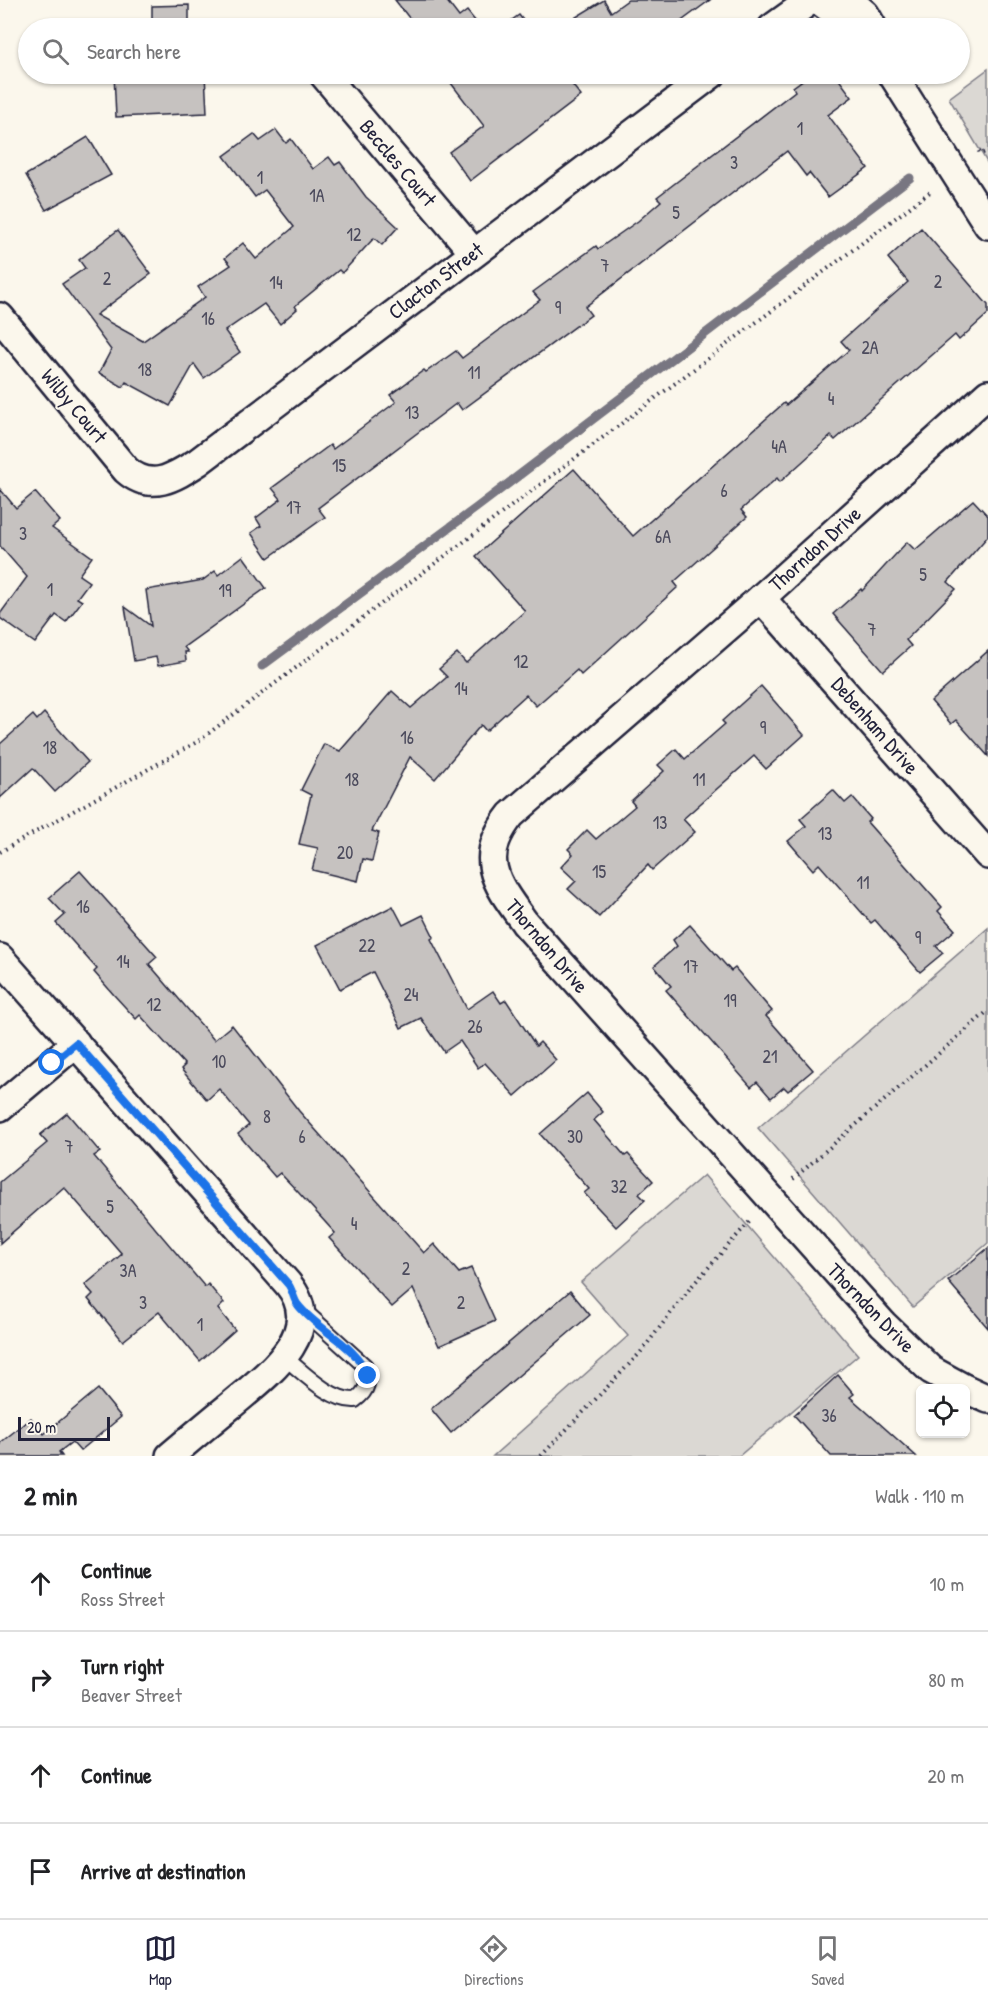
<!DOCTYPE html>
<html lang="en">
<head>
<meta charset="utf-8">
<style>
	body { margin:0; font-family:"Patrick Hand",sans-serif; background:#f6f6f6; color:#202124 }
	.controls { position:absolute; right:18px; bottom:18px; display:grid; overflow:hidden; border-radius:9px; box-shadow:0 2px 4px #0004 }
	.controls button { width:54px; height:54px; display:grid; place-items:center; padding:0; border:0; border-bottom:2px solid #e0e0e0; background:#fff; color:#202124; font:30px sans-serif }
	.scale { position:absolute; left:18px; bottom:15px; width:92px; box-sizing:border-box; padding-left:6px; border:3px solid #22223b; border-top:0; font-size:16px; line-height:21px; white-space:nowrap; color:#22223b; -webkit-text-stroke:4px #fbf7ec; paint-order:stroke }
	.stop { position:absolute; width:18px; height:18px; margin:-14px; border:4px solid #1a73e8; border-radius:50%; background:#fff }
	.stop.end { background:#1a73e8; border-color:#fff; box-shadow:0 2px 6px #0008 }
	.list { margin:0; padding:0; list-style:none }
	h2 { display:flex; justify-content:space-between; align-items:center; height:78px; margin:0; padding:0 24px; font-size:26px }
	h2 small { font-size:20px; font-weight:400; color:#757577 }
	.list li { display:grid; grid-template-columns:39px 1fr auto; gap:18px; align-items:center; box-sizing:border-box; height:96px; padding:0 24px; border-top:2px solid #e0e0e0 }
	.list b { display:block; font-size:22px; white-space:nowrap }
	.list p { margin:0; font-size:20px; white-space:nowrap; color:#757577 }
	.list em { font-size:20px; font-style:normal; color:#757577 }
	.icon { flex:none; width:33px; height:33px; fill:none; stroke:currentColor; stroke-width:2; stroke-linecap:round; stroke-linejoin:round }
	.map { position:relative; flex:none; width:988px; height:1456px; overflow:hidden }
	.search { position:absolute; background:#fff; box-shadow:0 2px 4px #0004; left:18px; right:18px; top:18px; height:66px; display:flex; align-items:center; gap:15px; box-sizing:border-box; padding:0 21px; border-radius:33px; color:#757577; font-size:22px }
	.sheet { height:462px; background:#fff }
	nav { display:flex; justify-content:space-around; align-items:center; box-sizing:border-box; height:84px; border-top:2px solid #e0e0e0; background:#fff; font-size:16px; color:#757577 }
	nav a { display:grid; justify-items:center; gap:3px }
	nav .on { color:#22223b }
	.map>svg:first-child { display:block }
</style>
</head>
<body>
<div class="map">
<svg width="988" height="1456" viewBox="0 0 988 1456">
	<rect width="100%" height="100%" fill="#fbf7ec"/>
	<filter id="ink" filterUnits="userSpaceOnUse"><feTurbulence type="fractalNoise" baseFrequency=".0167" numOctaves="2"/><feDisplacementMap in="SourceGraphic" scale="12" xChannelSelector="R" yChannelSelector="G"/><feConvolveMatrix kernelMatrix="1 2 1 2 8 2 1 2 1" color-interpolation-filters="sRGB"/></filter>
	<g filter="url(#ink)">
		<g fill="#dbd8d3" stroke="#7e7d87" stroke-width="1.5">
			<polygon points="988,69 988,164 949,98"/>
			<polygon points="988,928 988,1243 913,1307 758,1128"/>
			<polygon points="704,1175 858,1355 739,1456 493,1456 628,1336 581,1282"/>
		</g>
		<g fill="none" stroke-linecap="round" stroke-linejoin="round">
			<polyline stroke="#787681" stroke-width="9" points="262,666 476,508 910,178"/>
		</g>
		<g fill="#c6c2c0" stroke="#22223b" stroke-width="1.5">
			<polygon points="395,0 446,0 459,17 467,11 481,28 417,28"/>
			<polygon points="604,0 611,12 628,0 710,0 672,28 558,28"/>
			<polygon points="189,5 189,28 152,28 152,6"/>
			<polygon points="519,15 529,28 501,28"/>
			<polygon points="114,74 205,74 207,113 116,117"/>
			<polygon points="444,74 564,74 581,96 470,181 449,152 484,126"/>
			<polygon points="811,74 835,74 852,97 828,115 868,168 828,197 809,173 806,176 787,151 585,307 591,315 462,410 457,403 318,508 325,517 268,558 251,533 261,526 256,518 281,499 272,488 330,445 333,449 396,402 390,395 424,370 426,372 456,351 462,358 540,300 533,292 596,246 598,249 638,221 661,201 657,197 795,91 793,87"/>
			<polygon points="276,130 286,143 291,139 313,169 329,157 335,165 340,162 366,197 398,227 382,245 374,238 342,273 339,270 295,306 297,309 280,324 264,304 225,331 240,352 204,378 194,364 170,406 126,382 123,387 99,373 111,350 62,284 85,268 79,260 118,230 151,274 96,315 143,341 205,297 198,287 231,265 225,258 243,243 256,259 294,227 265,190 255,197 224,156 254,134 260,141"/>
			<polygon points="88,137 111,175 46,210 26,175"/>
			<polygon points="921,228 988,305 988,314 959,340 955,335 835,440 831,436 780,482 777,478 741,510 747,517 674,582 678,587 581,675 577,670 536,706 526,695 486,731 481,725 435,779 410,757 372,831 379,833 372,861 363,859 358,881 312,870 318,848 299,844 311,795 301,790 324,744 340,751 392,691 411,708 447,677 439,669 457,653 466,663 525,611 476,556 574,469 633,536 784,403 786,405 849,350 841,341 908,282 888,258"/>
			<polygon points="0,489 16,508 35,492 60,521 52,528 92,557 79,575 89,582 77,598 82,601 66,622 56,615 35,643 0,618 0,614 27,577 0,546"/>
			<polygon points="973,500 988,516 988,536 948,582 956,589 906,640 911,646 883,671 833,614 861,589 862,591 907,542 915,550"/>
			<polygon points="243,556 266,588 184,647 188,652 185,652 186,661 158,666 156,657 134,661 125,607 151,626 146,590 203,580 215,571 218,575"/>
			<polygon points="988,651 988,756 956,720 951,724 931,701"/>
			<polygon points="761,686 804,735 766,769 754,756 683,819 695,832 652,870 648,865 599,917 568,889 576,881 561,867 573,854 568,849 587,830 596,839 635,806 631,801 664,771 658,765 676,749 685,759 725,724 722,721"/>
			<polygon points="44,713 88,762 55,792 33,768 0,798 0,744 33,715 37,720"/>
			<polygon points="833,790 845,803 852,797 871,819 867,822 942,907 938,911 955,930 936,946 943,953 920,972 875,920 871,923 819,864 813,870 788,841 806,826 800,819"/>
			<polygon points="80,871 157,957 149,964 214,1040 232,1025 299,1111 424,1253 434,1244 459,1273 471,1268 495,1321 439,1346 413,1289 392,1307 329,1238 335,1233 298,1192 280,1173 275,1177 238,1134 249,1125 219,1089 207,1100 181,1069 185,1065 140,1015 136,1019 114,995 94,972 97,969 56,923 65,915 49,898"/>
			<polygon points="393,906 403,925 423,915 434,937 431,939 467,1009 493,991 501,1003 506,1000 536,1046 540,1042 556,1060 515,1096 485,1063 478,1068 460,1041 444,1052 421,1018 401,1028 373,972 340,989 317,945"/>
			<polygon points="690,925 731,971 735,968 772,1011 766,1016 813,1070 788,1091 784,1087 771,1098 757,1082 751,1087 666,990 671,986 654,966 677,946 673,940"/>
			<polygon points="587,1093 603,1112 594,1120 625,1156 628,1154 653,1181 639,1194 645,1200 616,1227 584,1193 589,1189 540,1134"/>
			<polygon points="67,1113 100,1152 94,1156 205,1287 208,1284 224,1303 218,1309 235,1330 200,1361 159,1312 123,1341 88,1299 93,1294 85,1285 122,1254 64,1187 0,1243 0,1182 47,1143 40,1135"/>
			<polygon points="988,1248 988,1328 948,1281"/>
			<polygon points="570,1291 590,1315 451,1433 431,1409"/>
			<polygon points="838,1375 854,1394 850,1397 916,1456 831,1456 794,1415"/>
			<polygon points="98,1389 121,1417 80,1451 72,1442 59,1452 62,1456 0,1456 0,1443 31,1418 44,1434"/>
		</g>
		<g fill="none" stroke-linecap="round" stroke-linejoin="round">
			<defs>
				<path id="service" d="M284,1357c19,15 46,44 71,43 13,-9 15,-19 10,-34l-64,-58"/>
				<g id="minor">
					<polyline points="818,0 841,17 852,28"/>
					<polyline points="849,0 865,14 873,28"/>
					<polyline points="772,28 811,0"/>
					<polyline points="323,74 474,253"/>
					<polyline points="892,74 988,225"/>
					<path d="M0,317l126,153c25,22 47,8 72,-8l514,-388"/>
					<polyline points="761,598 988,855"/>
					<path d="M0,958l288,326c40,49 -25,94 -58,122 -20,16 -40,33 -60,50"/>
					<polyline points="0,1107 76,1043"/>
					<path d="M964,1388l-33,-18 -48,-46 -358,-401c-29,-40 -49,-64 -14,-108l250,-217 227,-204"/>
					<polyline points="966,1389 988,1399"/>
				</g>
			</defs>
			<use href="#service" stroke="#22223b" stroke-width="18"/>
			<use href="#minor" stroke="#22223b" stroke-width="32"/>
			<g stroke="#22223b" stroke-width="4" stroke-dasharray="1.5 4.5" stroke-linecap="butt">
				<polyline points="979,151 980,154 988,151"/>
				<polyline points="0,852 197,742 930,192 928,189"/>
				<polyline points="793,1179 988,1011"/>
				<polyline points="541,1456 640,1353 691,1287 751,1220"/>
			</g>
			<use href="#service" stroke="#fbf7ec" stroke-width="14"/>
			<use href="#minor" stroke="#fbf7ec" stroke-width="27"/>
		</g>
	</g>
	<g fill="none" stroke-linecap="round" stroke-linejoin="round" filter="url(#ink)">
		<path stroke="#1a73e8" stroke-width="8" d="M52,1063l24,-20 212,241c5,6 5,15 10,21 20,26 58,39 70,71"/>
	</g>
	<g text-anchor="middle" stroke-width="4.5" stroke-linejoin="round" paint-order="stroke">
		<g font-size="18" fill="#4b4a5c">
			<text x="800" y="135">1</text>
			<text x="734" y="169">3</text>
			<text x="260" y="184">1</text>
			<text x="317" y="202">1A</text>
			<text x="676" y="219">5</text>
			<text x="354" y="241">12</text>
			<text x="605" y="272">7</text>
			<text x="107" y="285">2</text>
			<text x="938" y="288">2</text>
			<text x="276" y="289">14</text>
			<text x="558" y="314">9</text>
			<text x="208" y="325">16</text>
			<text x="870" y="354">2A</text>
			<text x="145" y="376">18</text>
			<text x="474" y="379">11</text>
			<text x="831" y="405">4</text>
			<text x="412" y="419">13</text>
			<text x="779" y="453">4A</text>
			<text x="339" y="472">15</text>
			<text x="724" y="497">6</text>
			<text x="294" y="514">17</text>
			<text x="23" y="540">3</text>
			<text x="663" y="543">6A</text>
			<text x="923" y="581">5</text>
			<text x="50" y="596">1</text>
			<text x="225" y="597">19</text>
			<text x="872" y="636">7</text>
			<text x="521" y="668">12</text>
			<text x="461" y="695">14</text>
			<text x="763" y="734">9</text>
			<text x="407" y="744">16</text>
			<text x="50" y="754">18</text>
			<text x="352" y="786">18</text>
			<text x="699" y="786">11</text>
			<text x="660" y="829">13</text>
			<text x="825" y="840">13</text>
			<text x="345" y="859">20</text>
			<text x="599" y="878">15</text>
			<text x="863" y="889">11</text>
			<text x="83" y="913">16</text>
			<text x="918" y="944">9</text>
			<text x="367" y="952">22</text>
			<text x="123" y="968">14</text>
			<text x="691" y="973">17</text>
			<text x="411" y="1001">24</text>
			<text x="730" y="1007">19</text>
			<text x="154" y="1011">12</text>
			<text x="475" y="1033">26</text>
			<text x="770" y="1063">21</text>
			<text x="219" y="1068">10</text>
			<text x="267" y="1123">8</text>
			<text x="302" y="1143">6</text>
			<text x="575" y="1143">30</text>
			<text x="69" y="1153">7</text>
			<text x="619" y="1193">32</text>
			<text x="110" y="1213">5</text>
			<text x="354" y="1230">4</text>
			<text x="406" y="1275">2</text>
			<text x="128" y="1277">3A</text>
			<text x="143" y="1309">3</text>
			<text x="461" y="1309">2</text>
			<text x="200" y="1331">1</text>
			<text x="829" y="1422">36</text>
		</g>
		<g font-size="21" fill="#22223b" stroke="#fbf7ec">
			<text transform="translate(398 163) rotate(50)" y="7">Beccles Court</text>
			<text transform="translate(436 281) rotate(-37)" y="7">Clacton Street</text>
			<text transform="translate(74 406) rotate(50)" y="7">Wilby Court</text>
			<text transform="translate(815 549) rotate(-42)" y="7">Thorndon Drive</text>
			<text transform="translate(875 726) rotate(49)" y="7">Debenham Drive</text>
			<text transform="translate(547 946) rotate(50)" y="7">Thorndon Drive</text>
			<text transform="translate(871 1308) rotate(46)" y="7">Thorndon Drive</text>
		</g>
	</g>
</svg>
<div class="controls">
<button><svg class="icon" aria-label="locate" viewBox="0 0 24 24"><circle cx="12" cy="12" r="6"/><path d="M12 2v4M12 18v4M2 12h4M18 12h4"/></svg></button>
</div>
<div class="scale">20 m</div>
<div class="stop" style="left:52px;top:1063px"></div>
<div class="stop end" style="left:368px;top:1376px"></div>
<div class="search"><svg class="icon" aria-label="search" viewBox="0 0 24 24"><circle cx="10" cy="10" r="6"/><path d="M15 15l6 6"/></svg>Search here</div>
</div>
<section class="sheet">
<h2>2 min<small>Walk · 110 m</small></h2>
<ul class="list">
<li><svg class="icon" aria-label="ahead" viewBox="0 0 24 24"><path d="M12 20V5M6 11l6-6 6 6"/></svg><div><b>Continue</b><p>Ross Street</p></div><em>10 m</em></li>
<li><svg class="icon" aria-label="right" viewBox="0 0 24 24"><path d="M7 20v-9h11M14 6l5 5-5 5"/></svg><div><b>Turn right</b><p>Beaver Street</p></div><em>80 m</em></li>
<li><svg class="icon" aria-label="ahead" viewBox="0 0 24 24"><path d="M12 20V5M6 11l6-6 6 6"/></svg><div><b>Continue</b></div><em>20 m</em></li>
<li><svg class="icon" aria-label="arrive" viewBox="0 0 24 24"><path d="M6 21V4h12l-3 4 3 4H6"/></svg><div><b>Arrive at destination</b></div></li>
</ul>
</section>
<nav>
<a class="on"><svg class="icon" aria-label="map" viewBox="0 0 24 24"><path d="M3 6l6-2 6 2 6-2v14l-6 2-6-2-6 2zM9 4v14M15 6v14"/></svg>Map</a>
<a><svg class="icon" aria-label="directions" viewBox="0 0 24 24"><path d="M12 3l9 9-9 9-9-9zM9 14v-3h6M13 9l2 2-2 2"/></svg>Directions</a>
<a><svg class="icon" aria-label="saved" viewBox="0 0 24 24"><path d="M7 4h10v16l-5-4-5 4z"/></svg>Saved</a>
</nav>
</body>
</html>
